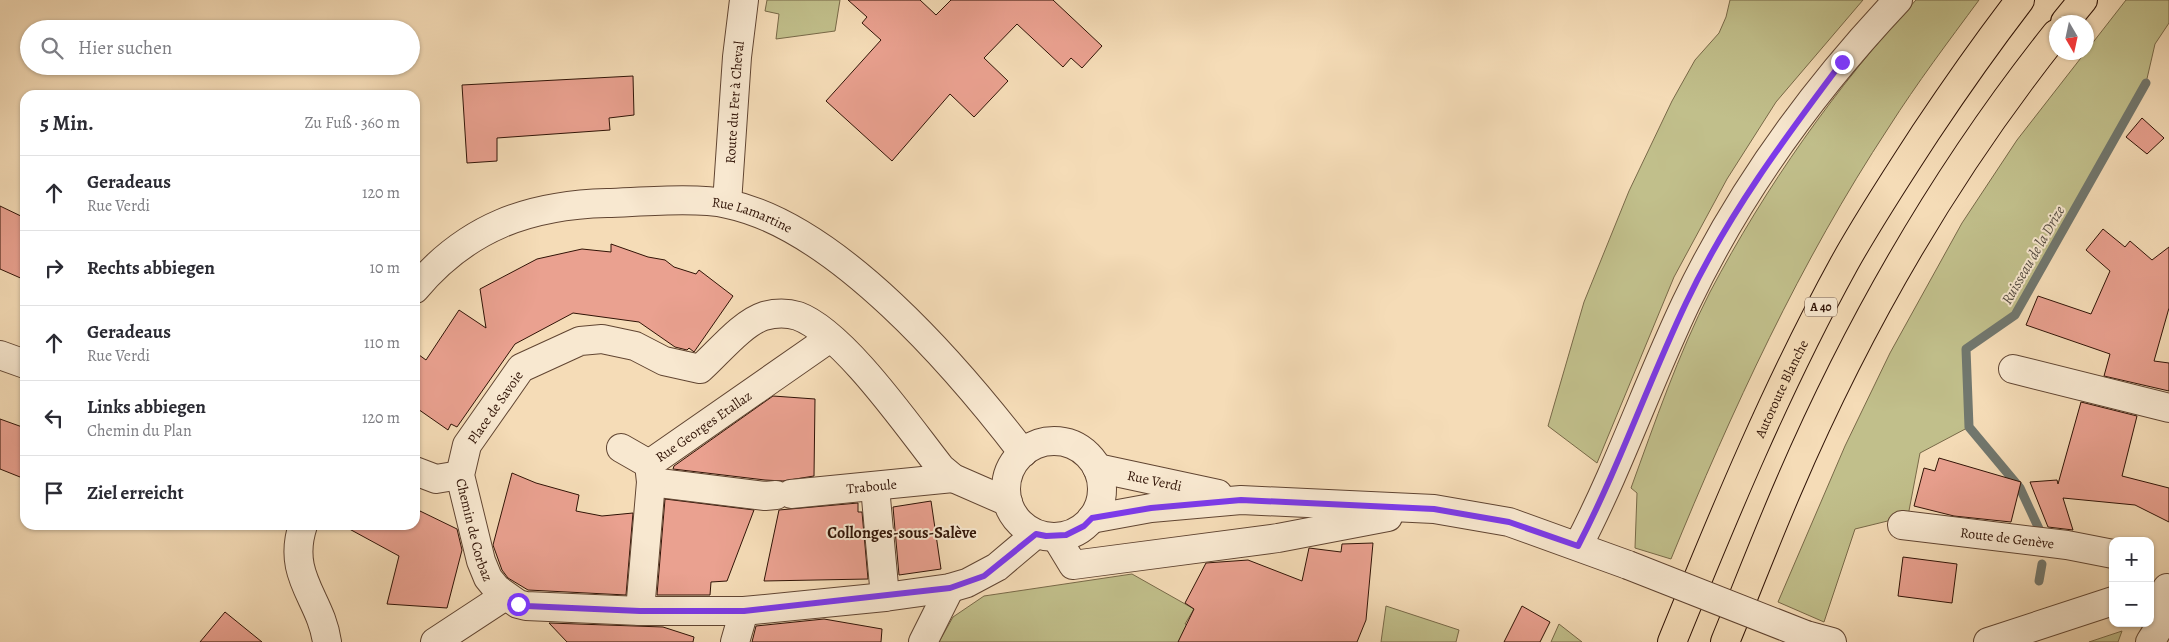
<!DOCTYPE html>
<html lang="de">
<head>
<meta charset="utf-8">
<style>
	body { margin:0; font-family:Alegreya,serif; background:#f7f7f7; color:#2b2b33 }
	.controls { position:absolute; right:15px; bottom:15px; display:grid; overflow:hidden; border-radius:10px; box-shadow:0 1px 4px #0004 }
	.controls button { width:45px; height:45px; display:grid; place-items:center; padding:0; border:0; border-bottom:1px solid #e1e1e2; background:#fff; color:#2b2b33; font:25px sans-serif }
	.compass { position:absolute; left:2049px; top:15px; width:45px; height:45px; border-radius:50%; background:#fff; box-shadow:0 1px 4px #0004; rotate:171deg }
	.stop { position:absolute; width:15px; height:15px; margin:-11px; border:4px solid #7c3aed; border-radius:50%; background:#fff }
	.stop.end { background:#7c3aed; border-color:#fff; box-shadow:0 1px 5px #0008 }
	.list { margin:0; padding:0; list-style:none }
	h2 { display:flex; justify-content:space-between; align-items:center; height:65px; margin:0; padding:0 20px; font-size:21px }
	h2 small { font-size:16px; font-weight:400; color:#7c7c81 }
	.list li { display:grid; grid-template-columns:32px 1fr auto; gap:15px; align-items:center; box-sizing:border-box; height:75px; padding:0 20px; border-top:1px solid #e1e1e2 }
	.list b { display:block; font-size:19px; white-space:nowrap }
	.list p { margin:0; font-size:16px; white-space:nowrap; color:#7c7c81 }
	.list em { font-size:16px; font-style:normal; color:#7c7c81 }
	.icon { flex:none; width:28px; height:28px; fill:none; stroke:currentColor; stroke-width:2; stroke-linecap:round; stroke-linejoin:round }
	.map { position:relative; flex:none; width:2169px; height:642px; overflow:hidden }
	.search { position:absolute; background:#fff; box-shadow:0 1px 4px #0004; left:20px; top:20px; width:400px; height:55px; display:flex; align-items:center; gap:12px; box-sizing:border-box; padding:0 18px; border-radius:28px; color:#7c7c81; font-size:19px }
	.panel { position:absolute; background:#fff; box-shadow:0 1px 4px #0004; left:20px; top:90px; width:400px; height:440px; border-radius:15px }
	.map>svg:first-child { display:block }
</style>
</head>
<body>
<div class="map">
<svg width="2169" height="642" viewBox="0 0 2169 642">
	<rect width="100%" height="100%" fill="#f5dcb7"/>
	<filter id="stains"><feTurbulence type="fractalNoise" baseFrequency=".004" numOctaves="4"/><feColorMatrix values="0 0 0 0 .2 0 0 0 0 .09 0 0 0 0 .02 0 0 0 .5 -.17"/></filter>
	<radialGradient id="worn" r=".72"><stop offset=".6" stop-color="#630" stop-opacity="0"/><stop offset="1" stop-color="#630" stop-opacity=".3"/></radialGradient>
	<g fill="#c1bf8b" stroke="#786948">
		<polygon points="767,0 840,0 835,31 776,39 779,14 765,11"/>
		<polygon points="1730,0 1863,0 1776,102 1727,179 1674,277 1597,463 1548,426 1584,302 1629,191 1672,101 1695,60 1719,33 1726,17"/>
		<path d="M1916,0h63c-31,42 -62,83 -90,127 -89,135 -157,283 -218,432l-36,-11 2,-55 -6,-5c24,-66 47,-133 79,-196 56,-106 125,-204 206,-292z"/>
		<polygon points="2126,0 2169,0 2169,23 2155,44 2146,83 2015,315 1966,350 1969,427 1920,453 1908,516 1855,529 1824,622 1778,602 1845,446 1890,353 1962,223 2017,140"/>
		<polygon points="1132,574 1194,609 1185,624 1188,625 1185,642 939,642 953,617 984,596"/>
		<polygon points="1386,606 1459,630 1456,642 1381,642"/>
		<polygon points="1559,624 1582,642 1551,642"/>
		<polygon points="2122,631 2118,642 2089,642"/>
	</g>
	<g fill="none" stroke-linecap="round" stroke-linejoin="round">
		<g stroke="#71776e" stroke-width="9">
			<polyline points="2040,531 2020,488 1969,427 1966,349 2015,315 2146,83"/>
			<polyline points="2039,581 2042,564"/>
		</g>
	</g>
	<g fill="#eaa190" stroke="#301306">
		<polygon points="848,0 920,0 936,15 951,0 1053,0 1102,46 1082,68 1071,58 1063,67 1017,24 984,58 1008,81 974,117 950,94 892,161 826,101 881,40 862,23 867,17"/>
		<polygon points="633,76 634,115 609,118 610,130 497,138 497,161 467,163 462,85"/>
		<polygon points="2142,118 2164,138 2147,154 2126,137"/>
		<polygon points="0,206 25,218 25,280 0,269"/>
		<polygon points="2103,229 2125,247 2130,241 2152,260 2169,247 2169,308 2154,361 2169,363 2169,391 2104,376 2110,354 2026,325 2038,296 2091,314 2110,271 2086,250"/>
		<polygon points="611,244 648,257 665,260 674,267 696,274 699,270 733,296 694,352 689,348 687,350 675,347 639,322 573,313 515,344 457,427 451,424 448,430 415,407 415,352 426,360 459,310 486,328 480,289 537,259 582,249 611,252"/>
		<polygon points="773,396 815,399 814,476 783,481 765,480 673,469 674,466"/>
		<polygon points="2081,402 2137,416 2122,476 2169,488 2169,522 2135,505 2063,498 2073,530 2048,527 2030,482 2057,480 2058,484"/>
		<polygon points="0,419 25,428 25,479 0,469"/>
		<polygon points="1939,458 2021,482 2011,522 1954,516 1914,506 1924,468 1935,471"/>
		<polygon points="512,473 536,483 579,495 576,511 602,516 633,513 626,595 528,590 508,578 502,570 493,545"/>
		<polygon points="665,499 754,510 727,581 711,582 710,595 657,595"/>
		<polygon points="931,501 941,569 899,575 893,507"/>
		<polygon points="858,503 858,512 862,512 868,579 764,581 779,510"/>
		<polygon points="420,511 457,529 462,550 447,608 387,604 399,556 342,525 415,525"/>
		<polygon points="1373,543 1366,620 1357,642 1178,642 1194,609 1185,603 1206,563 1248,560 1302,581 1309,548 1341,552 1342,544"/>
		<polygon points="1903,557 1957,564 1952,603 1898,596"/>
		<polygon points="1522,606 1550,622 1540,642 1504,642"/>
		<polygon points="225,612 262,642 200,642"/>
		<polygon points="824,619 882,629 881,642 752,642 756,626"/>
		<polygon points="549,623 663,627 694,637 693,642 567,642"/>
	</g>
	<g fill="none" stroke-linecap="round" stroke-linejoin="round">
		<defs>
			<g id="minor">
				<path id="s1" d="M727,203l10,-146 7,-57"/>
				<path id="s2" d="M415,289c52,-62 114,-84 192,-86 34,-1 90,-6 121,1 109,23 229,163 295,249"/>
				<polyline points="0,355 25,364"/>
				<polyline points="2013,369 2169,408"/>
				<circle cx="1054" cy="489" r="48"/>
				<polyline points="621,448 649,464"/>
				<path id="s3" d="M1097,468l121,26"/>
				<polyline points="415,471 436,479 460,475"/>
				<polyline points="651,482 765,496 776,495"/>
				<polyline points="875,487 885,597"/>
				<path id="s4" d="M791,494l162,-16"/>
				<path id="s5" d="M1008,502l-55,-24 -12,-10c-31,-39 -97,-135 -143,-152 -10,-3 -23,-3 -34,0 -22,7 -46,37 -64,53l-36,-8 -29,-15 -33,-7 -22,2 -59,27 -54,77 -7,30 21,86 7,17 9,11 21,15 8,2 114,5h104l141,-14 65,-9 17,-5 30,-16 39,-33"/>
				<polyline points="1091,519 1151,508 1241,500 1434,509 1509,522 1628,565"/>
				<path d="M303,525c-17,51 18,73 24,117"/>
				<path id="s6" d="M1902,525l165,20 46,9"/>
				<polyline points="1056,537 1073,565 1278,538 1388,517"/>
				<path d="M1578,546c41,-79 70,-163 108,-243 53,-111 128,-214 212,-303"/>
				<path id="s7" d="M640,611l11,-129 -2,-18 181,-126"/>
				<polyline points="1806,635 1832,642"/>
				<polyline points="435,642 505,596"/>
				<polyline points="735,642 744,611"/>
				<polyline points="923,642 950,588"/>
				<polyline points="1988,642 2113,601"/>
				<path d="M2150,642c14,-21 16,-29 17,-54"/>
			</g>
			<g id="highway">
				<polyline points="2065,22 2083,0"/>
				<path id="s8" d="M1672,642c52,-128 105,-256 172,-378 25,-45 54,-89 82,-132 30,-45 61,-89 94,-132"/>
				<path d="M1725,642c21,-51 41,-103 63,-154 69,-161 159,-317 268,-454"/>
			</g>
		</defs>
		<use href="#minor" stroke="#614532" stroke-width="30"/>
		<use href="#highway" stroke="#301306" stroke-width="30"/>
		<use href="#minor" stroke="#f8e8d0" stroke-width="28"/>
		<use href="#highway" stroke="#f5dcb7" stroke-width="28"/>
		<defs>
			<polyline id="minor-bridge" points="1628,565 1806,635"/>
		</defs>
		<use href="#minor-bridge" stroke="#614532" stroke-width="30" stroke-linecap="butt"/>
		<use href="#minor-bridge" stroke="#f8e8d0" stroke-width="28"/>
	</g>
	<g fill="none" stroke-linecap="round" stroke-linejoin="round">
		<path stroke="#7c3aed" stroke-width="6" d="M518,604l8,2 114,5h104l206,-23 34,-12 52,-42 10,2 20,-1 18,-9 8,-8 59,-10 90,-8 193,9 75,13 69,24c41,-79 70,-163 108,-243 41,-87 98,-164 156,-241"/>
	</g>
	<g text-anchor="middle" stroke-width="4" stroke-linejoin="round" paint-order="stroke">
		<rect fill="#f8e8d0" stroke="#6c5343" stroke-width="1" x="1805" y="297.5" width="32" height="19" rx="4"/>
		<g font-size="12" font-weight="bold" fill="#301306">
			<text x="1821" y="311">A 40</text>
		</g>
		<g font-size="14" fill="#301306" stroke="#f8e8d0">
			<text dy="5" stroke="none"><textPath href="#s1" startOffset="101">Route du Fer à Cheval</textPath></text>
			<text dy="5" stroke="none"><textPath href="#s2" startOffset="365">Rue Lamartine</textPath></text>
			<text dy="5" stroke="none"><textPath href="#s8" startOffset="276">Autoroute Blanche</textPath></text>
			<text transform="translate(495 407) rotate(-55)" y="5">Place de Savoie</text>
			<text dy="5" stroke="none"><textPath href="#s7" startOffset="214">Rue Georges Etallaz</textPath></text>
			<text dy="5" stroke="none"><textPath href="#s3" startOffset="59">Rue Verdi</textPath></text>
			<text dy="5" stroke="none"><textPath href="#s4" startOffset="81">Traboule</textPath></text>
			<text dy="5" stroke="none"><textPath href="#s5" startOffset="776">Chemin de Corbaz</textPath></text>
			<text dy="5" stroke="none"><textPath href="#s6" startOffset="106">Route de Genève</textPath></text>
		</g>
		<g font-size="15" font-style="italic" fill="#564d43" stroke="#f8e8d0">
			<text transform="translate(2033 255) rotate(-60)" y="5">Ruisseau de la Drize</text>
		</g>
		<g font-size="16" font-weight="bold" fill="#301306" stroke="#f8e8d0">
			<text x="902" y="538">Collonges-sous-Salève</text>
		</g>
	</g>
	<rect width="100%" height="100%" filter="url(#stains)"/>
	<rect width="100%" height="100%" fill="url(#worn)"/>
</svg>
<div class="controls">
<button>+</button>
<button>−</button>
</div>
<svg class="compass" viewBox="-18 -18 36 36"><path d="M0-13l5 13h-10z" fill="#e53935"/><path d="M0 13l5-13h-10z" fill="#7c7c81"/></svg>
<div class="stop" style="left:518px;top:604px"></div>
<div class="stop end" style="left:1842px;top:62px"></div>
<div class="search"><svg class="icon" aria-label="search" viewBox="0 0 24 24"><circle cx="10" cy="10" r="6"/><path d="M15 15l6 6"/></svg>Hier suchen</div>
<section class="panel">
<h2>5 Min.<small>Zu Fuß · 360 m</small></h2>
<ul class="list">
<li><svg class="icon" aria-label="ahead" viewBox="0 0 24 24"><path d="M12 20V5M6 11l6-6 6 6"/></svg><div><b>Geradeaus</b><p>Rue Verdi</p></div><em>120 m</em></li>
<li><svg class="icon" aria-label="right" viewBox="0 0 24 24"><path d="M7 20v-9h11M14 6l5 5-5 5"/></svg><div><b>Rechts abbiegen</b></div><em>10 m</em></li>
<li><svg class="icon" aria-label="ahead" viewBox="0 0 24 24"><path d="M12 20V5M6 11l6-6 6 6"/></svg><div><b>Geradeaus</b><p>Rue Verdi</p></div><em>110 m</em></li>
<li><svg class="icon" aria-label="left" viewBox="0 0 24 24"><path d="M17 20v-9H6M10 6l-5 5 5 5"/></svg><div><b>Links abbiegen</b><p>Chemin du Plan</p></div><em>120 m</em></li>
<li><svg class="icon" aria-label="arrive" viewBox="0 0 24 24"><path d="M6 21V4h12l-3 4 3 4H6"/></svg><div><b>Ziel erreicht</b></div></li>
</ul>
</section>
</div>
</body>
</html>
